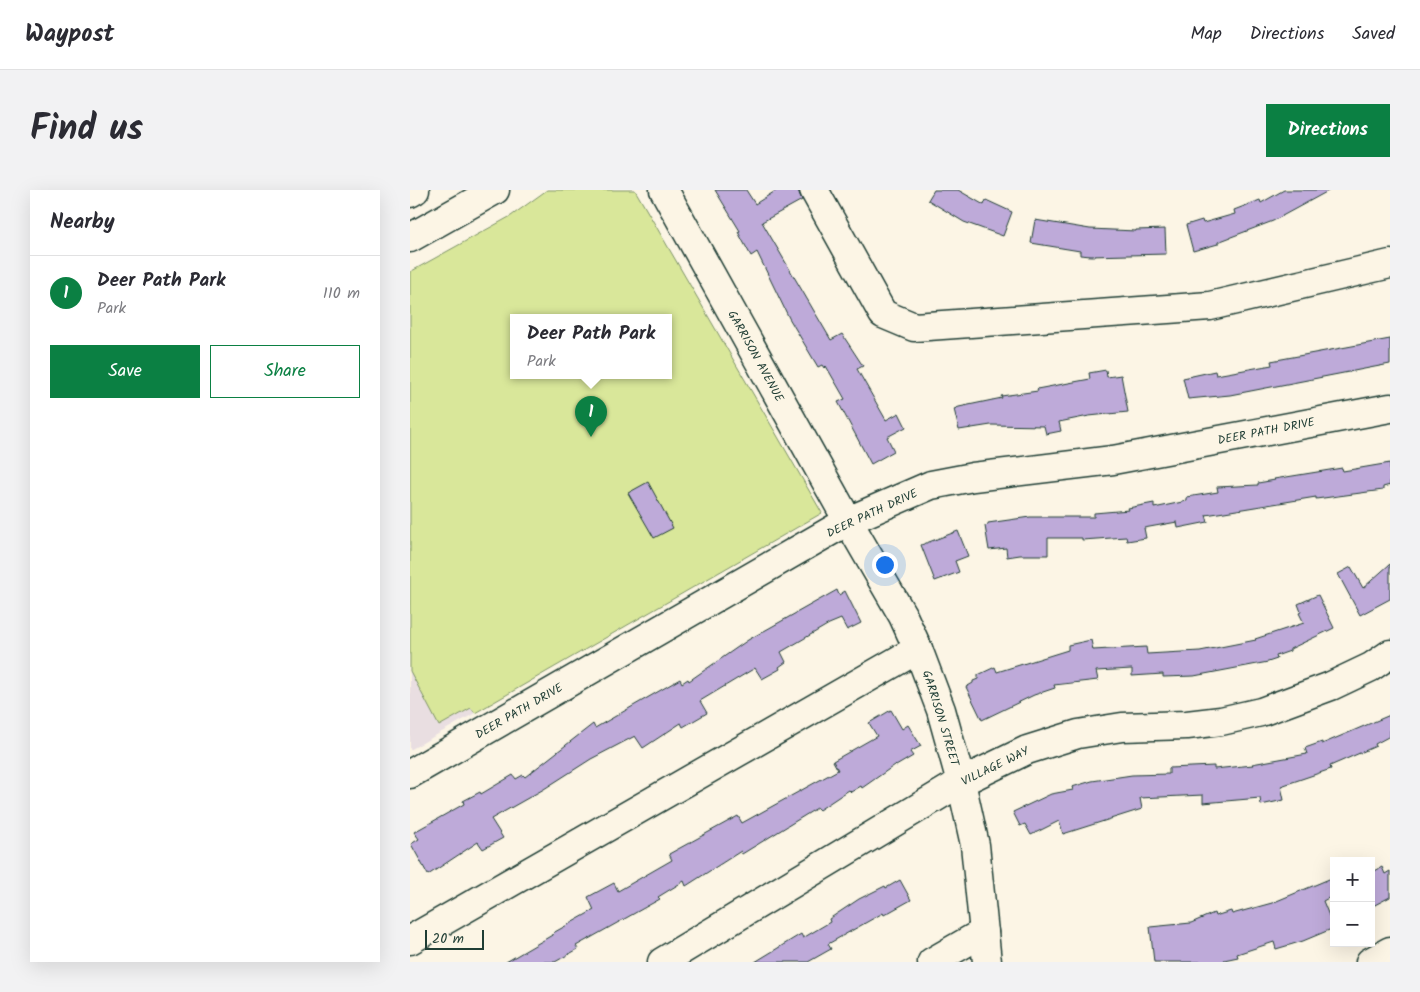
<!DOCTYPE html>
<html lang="en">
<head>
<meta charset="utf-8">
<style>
	body { margin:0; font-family:Kalam,sans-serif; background:#f2f2f3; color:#2b2b33 }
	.controls { position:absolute; right:15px; bottom:15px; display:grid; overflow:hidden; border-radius:0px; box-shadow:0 5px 20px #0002 }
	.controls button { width:45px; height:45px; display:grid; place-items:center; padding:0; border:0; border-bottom:1px solid #e1e1e2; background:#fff; color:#2b2b33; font:25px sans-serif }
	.scale { position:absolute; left:15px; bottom:12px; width:59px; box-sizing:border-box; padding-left:5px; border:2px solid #1f3d34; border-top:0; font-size:14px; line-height:18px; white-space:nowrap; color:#1f3d34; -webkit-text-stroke:4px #fcf5e5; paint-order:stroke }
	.you { position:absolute; left:474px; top:374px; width:18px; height:18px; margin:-12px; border:4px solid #fff; border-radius:50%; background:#1a73e8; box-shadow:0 0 0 8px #1a73e833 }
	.badge { display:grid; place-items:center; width:32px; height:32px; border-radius:50%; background:#0b8043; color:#fff; font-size:16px; font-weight:700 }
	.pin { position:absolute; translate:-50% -41px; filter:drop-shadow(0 1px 2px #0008) }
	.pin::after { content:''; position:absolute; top:26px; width:18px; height:15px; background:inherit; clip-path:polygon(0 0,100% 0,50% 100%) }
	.popup { position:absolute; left:100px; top:124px; width:162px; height:65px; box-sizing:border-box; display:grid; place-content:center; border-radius:0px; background:#fff; filter:drop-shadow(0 1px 4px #0005); font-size:16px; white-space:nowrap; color:#7c7c81 }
	.popup b { font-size:19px; color:#2b2b33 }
	.popup::after { content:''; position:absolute; left:50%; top:100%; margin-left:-10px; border:10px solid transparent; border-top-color:#fff }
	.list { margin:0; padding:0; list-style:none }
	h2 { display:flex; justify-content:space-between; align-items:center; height:65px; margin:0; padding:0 20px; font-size:21px }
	h2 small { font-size:16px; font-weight:400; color:#7c7c81 }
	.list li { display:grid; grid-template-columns:32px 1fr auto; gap:15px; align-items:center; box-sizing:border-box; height:75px; padding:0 20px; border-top:1px solid #e1e1e2 }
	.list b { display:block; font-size:19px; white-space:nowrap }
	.list p { margin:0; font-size:16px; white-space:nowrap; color:#7c7c81 }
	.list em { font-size:16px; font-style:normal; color:#7c7c81 }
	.actions { display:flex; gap:10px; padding:15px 20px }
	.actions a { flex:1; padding:11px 0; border:1px solid #0b8043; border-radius:0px; text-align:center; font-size:18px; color:#0b8043 }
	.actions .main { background:#0b8043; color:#fff }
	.map { position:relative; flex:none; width:980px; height:772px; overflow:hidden; border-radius:0px }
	header { display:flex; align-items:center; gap:30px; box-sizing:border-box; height:70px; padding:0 25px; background:#fff; border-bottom:1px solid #e1e1e2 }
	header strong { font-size:24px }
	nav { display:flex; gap:28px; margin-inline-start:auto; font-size:18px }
	.intro { display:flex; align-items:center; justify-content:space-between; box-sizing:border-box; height:120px; padding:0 30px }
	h1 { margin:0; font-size:35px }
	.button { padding:12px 22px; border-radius:0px; background:#0b8043; color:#fff; font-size:18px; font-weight:700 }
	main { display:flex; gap:30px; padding:0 30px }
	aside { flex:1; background:#fff; border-radius:0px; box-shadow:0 5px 20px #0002 }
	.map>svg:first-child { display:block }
</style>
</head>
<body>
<header>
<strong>Waypost</strong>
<nav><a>Map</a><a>Directions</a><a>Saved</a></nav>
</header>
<div class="intro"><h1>Find us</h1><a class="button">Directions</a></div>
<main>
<aside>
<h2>Nearby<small></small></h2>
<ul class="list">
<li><span class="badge">1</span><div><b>Deer Path Park</b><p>Park</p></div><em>110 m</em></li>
</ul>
<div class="actions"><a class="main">Save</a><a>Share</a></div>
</aside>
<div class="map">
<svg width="980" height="772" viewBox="0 0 980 772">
	<rect width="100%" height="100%" fill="#fcf5e5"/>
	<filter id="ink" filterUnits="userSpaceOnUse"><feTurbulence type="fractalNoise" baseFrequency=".02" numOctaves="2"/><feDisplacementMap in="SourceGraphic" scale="10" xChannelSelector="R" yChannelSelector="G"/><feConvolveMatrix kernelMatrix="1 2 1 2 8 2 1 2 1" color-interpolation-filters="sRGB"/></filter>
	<g filter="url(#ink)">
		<polygon fill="#e9dee1" points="0,412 65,523 0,560"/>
		<path fill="#d9e79a" stroke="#7c9267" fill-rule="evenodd" d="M137,0h88l187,323 -347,200 -4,-5 -32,18 -29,-55v-399l101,-56zM104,128h154v58h-154z"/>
		<g fill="#beaad9" stroke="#1f3d34">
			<polygon points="305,0 336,0 345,14 367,0 388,0 392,10 352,32 421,150 432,144 453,176 447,179 476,230 489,223 496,237 477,247 484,261 461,274 428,212 435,209 416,176 414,178 412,175 408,177 379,128 347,62 341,66 328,42 330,41"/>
			<polygon points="524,0 548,0 574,15 576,10 602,22 593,46 554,32 518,10"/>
			<polygon points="874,0 920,0 863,31 808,52 808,54 783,61 776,35 792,30 793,33 825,24 824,20 850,10 851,13"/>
			<polygon points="625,30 680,39 726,41 726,40 755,39 756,64 681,66 670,65 670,61 621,53"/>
			<polygon points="980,149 980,174 820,205 778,209 773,188 805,181 806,185 862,175 861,171"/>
			<polygon points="696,180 697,187 711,185 718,222 679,226 649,232 651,241 636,244 634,236 581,235 549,240 544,219 549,217 592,208 591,206 628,201 627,199 680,189 679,183"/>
			<polygon points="980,273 980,295 973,297 973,300 906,309 906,307 796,325 798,332 768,338 767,332 734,338 736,348 717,351 716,347 672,350 672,348 638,348 638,365 610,365 597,367 596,358 579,360 575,336 578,335 578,333 620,327 684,327 684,323 719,320 718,318 744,313 744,318 777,311 777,307 808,302 807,297 848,295 848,293 865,290 864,289 932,278 933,281"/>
			<polygon points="238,292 263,338 244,348 218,303"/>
			<polygon points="548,341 558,366 545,371 549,382 525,391 511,355"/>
			<polygon points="980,374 980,409 950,425 928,384 941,377 953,398"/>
			<polygon points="427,400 429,405 435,401 451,433 437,440 431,429 419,434 371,462 376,472 369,477 370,479 352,489 345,478 290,511 297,523 273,537 271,533 233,558 225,546 181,569 134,599 81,629 93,648 73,659 68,652 18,685 1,654 9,649 4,642 54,614 53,611 70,602 71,604 103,585 106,589 113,585 115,587 183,534 185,538 270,489 272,493 278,489 279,491 338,450"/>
			<polygon points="908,405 924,438 880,459 880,461 866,466 867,469 858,472 784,486 753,487 753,484 722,486 722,479 686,481 688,490 644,495 645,498 624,505 572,530 556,497 563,493 563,491 568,489 568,485 585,477 587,482 658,460 658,455 681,450 683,460 736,457 737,464 790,461 846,450 845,449 894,433 889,423 891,422 888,414"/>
			<polygon points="481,520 492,539 498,535 511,556 500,562 503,566 486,576 485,575 452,598 451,596 441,602 439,600 409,620 407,618 332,664 331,661 276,696 274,691 248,707 250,709 166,756 168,759 145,772 96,772 144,744 143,743 184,720 178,707 204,693 208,701 262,670 259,664 328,626 332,633 428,580 423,571 467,546 459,533"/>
			<polygon points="980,525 980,546 965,554 966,556 920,576 921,579 871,596 874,610 851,615 850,608 793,613 793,605 730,608 732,619 653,644 649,631 621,645 615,634 610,636 603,622 641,604 663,600 662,597 682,591 722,585 759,584 759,578 804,576 804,579 843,575 842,574 897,564 895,558 912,552 912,554"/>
			<polygon points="972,677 975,684 980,681 980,707 961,717 961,683"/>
			<polygon points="924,687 924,705 913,711 924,738 893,751 866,759 864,752 827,764 828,767 814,770 815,772 744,772 740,737 781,733 804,723 805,726 821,721 822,724 862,713"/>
			<polygon points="490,690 501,710 474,725 473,723 418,754 421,759 398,772 345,772 391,744 393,748 420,732 419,729 449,709 475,696 476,698"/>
		</g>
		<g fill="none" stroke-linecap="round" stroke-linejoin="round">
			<defs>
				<g id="minor">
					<polyline points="254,0 438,331 493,426 508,459 531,520 551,592 565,655 577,772"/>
					<polyline points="404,0 473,124 504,137 800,116 980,74"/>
					<polyline points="0,584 438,331 521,295 563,287 703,270 980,218"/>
					<polyline points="0,750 508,459"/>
					<polyline points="252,772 551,592 617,560 668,544 712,537 777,535 811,531 851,522 921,496 961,477 980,464"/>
					<polyline points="522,772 574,742"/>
					<polyline points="960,772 980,761"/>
				</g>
				<g id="major">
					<polyline points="0,3 5,0"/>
					<polyline points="0,48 85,0"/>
				</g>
			</defs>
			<use href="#minor" stroke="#1f3d34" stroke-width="31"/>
			<use href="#major" stroke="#1f3d34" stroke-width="31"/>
			<use href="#minor" stroke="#fcf5e5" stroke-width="28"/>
			<use href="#major" stroke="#fcf5e5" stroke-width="28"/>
		</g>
	</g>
	<g text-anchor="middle" stroke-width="4" stroke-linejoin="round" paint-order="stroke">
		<g font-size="12" fill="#1f3d34" stroke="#fcf5e5">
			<text transform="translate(346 166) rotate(61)" y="4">GARRISON AVENUE</text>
			<text transform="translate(856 241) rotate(-11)" y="4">DEER PATH DRIVE</text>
			<text transform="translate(462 323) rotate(-25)" y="4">DEER PATH DRIVE</text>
			<text transform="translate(109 521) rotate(-30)" y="4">DEER PATH DRIVE</text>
			<text transform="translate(531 528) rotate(73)" y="4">GARRISON STREET</text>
			<text transform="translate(585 576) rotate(-26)" y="4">VILLAGE WAY</text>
		</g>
	</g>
</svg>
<div class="controls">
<button>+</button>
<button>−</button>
</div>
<div class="scale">20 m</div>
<div class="you"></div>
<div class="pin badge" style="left:181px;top:247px">1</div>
<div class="popup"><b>Deer Path Park</b>Park</div>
</div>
</main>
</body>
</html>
